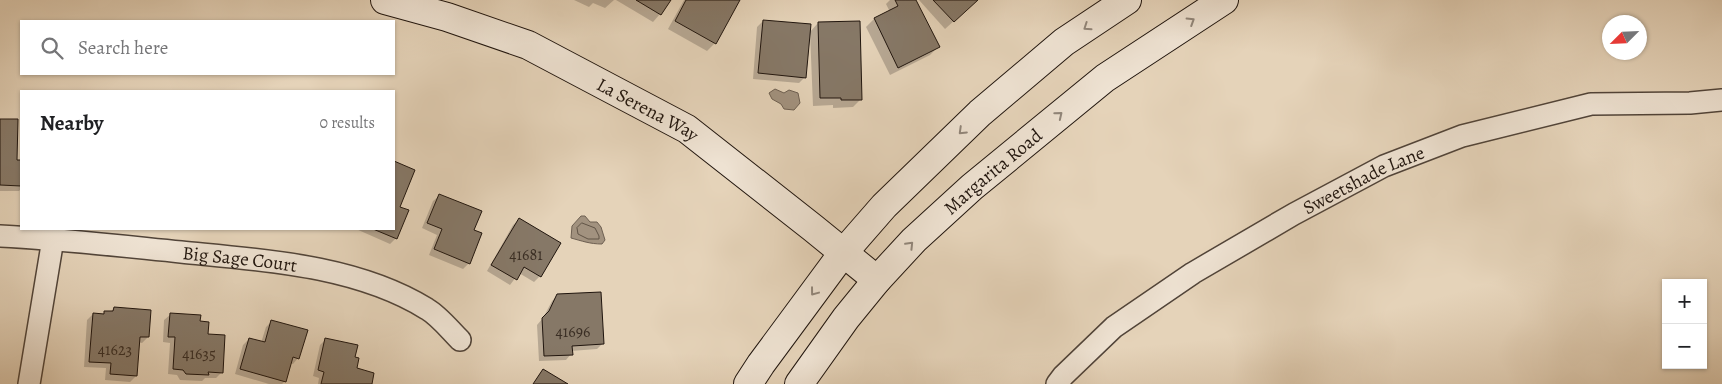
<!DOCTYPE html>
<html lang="en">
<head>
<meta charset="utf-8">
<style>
	body { margin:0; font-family:Alegreya,serif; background:#f6f6f6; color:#202124 }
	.controls { position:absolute; right:15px; bottom:15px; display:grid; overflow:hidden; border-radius:0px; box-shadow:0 1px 4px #0004 }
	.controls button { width:45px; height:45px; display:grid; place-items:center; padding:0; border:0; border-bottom:1px solid #e0e0e0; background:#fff; color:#202124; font:25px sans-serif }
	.compass { position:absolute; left:1602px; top:15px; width:45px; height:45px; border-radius:50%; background:#fff; box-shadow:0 1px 4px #0004; rotate:246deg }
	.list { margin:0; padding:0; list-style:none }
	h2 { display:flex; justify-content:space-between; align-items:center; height:65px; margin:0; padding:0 20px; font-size:21px }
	h2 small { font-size:16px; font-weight:400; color:#757577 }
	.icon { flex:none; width:28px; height:28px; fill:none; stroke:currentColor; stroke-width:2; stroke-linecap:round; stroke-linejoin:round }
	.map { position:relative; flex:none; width:1722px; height:384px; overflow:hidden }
	.search { position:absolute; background:#fff; box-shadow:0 1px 4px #0004; left:20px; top:20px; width:375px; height:55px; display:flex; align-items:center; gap:12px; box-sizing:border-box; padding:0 18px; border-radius:0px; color:#757577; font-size:19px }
	.panel { position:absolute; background:#fff; box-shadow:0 1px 4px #0004; left:20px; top:90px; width:375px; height:140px; border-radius:0px }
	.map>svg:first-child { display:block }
</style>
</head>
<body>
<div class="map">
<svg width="1722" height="384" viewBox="0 0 1722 384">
	<rect width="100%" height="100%" fill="#e5d3b9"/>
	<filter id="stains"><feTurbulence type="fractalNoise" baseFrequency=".004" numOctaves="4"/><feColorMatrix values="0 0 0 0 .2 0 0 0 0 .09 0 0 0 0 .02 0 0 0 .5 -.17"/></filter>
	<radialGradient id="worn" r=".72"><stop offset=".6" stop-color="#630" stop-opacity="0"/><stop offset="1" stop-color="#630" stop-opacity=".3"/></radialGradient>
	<g fill="#a2927f" stroke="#6e6052">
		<polygon points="775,89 784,93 789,90 798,93 800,103 794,110 784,109 781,104 772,99 769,93"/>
		<path d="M581,216h4l5,6h7l4,5 4,13 -3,4c-12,0 -20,-3 -31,-6l1,-12z"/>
	</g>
	<g fill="#0003">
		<polygon points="574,0 614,0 605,8 593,3 589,7"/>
		<polygon points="616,0 669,0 660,14 653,22"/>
		<polygon points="684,0 738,0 715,43 707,51 668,29"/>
		<polygon points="890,0 915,0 938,47 930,55 890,75 866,27 874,19 890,12 886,4"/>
		<polygon points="919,0 977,0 945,29"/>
		<polygon points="763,21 809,33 818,23 861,99 853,107 833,108 833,105 813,106 810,33 809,33 805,77 799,83 753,79 757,27"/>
		<polygon points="0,120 16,162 21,162 21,189 19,191 0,191"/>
		<polygon points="394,163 414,171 399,208 396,238 390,244 356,229 394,229"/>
		<polygon points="439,196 473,230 469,263 463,269 429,255 437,235 422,228 433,201"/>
		<polygon points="519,220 559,243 540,276 534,282 519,273 510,285 487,271 513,225"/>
		<polygon points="558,295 603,343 597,349 571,351 571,354 566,360 539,361 537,325 543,318 552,301"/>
		<polygon points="114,309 148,337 142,343 138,342 136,376 130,382 105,380 106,368 84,367 87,320 93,314 102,315 105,312 110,312"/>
		<polygon points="170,315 199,322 221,373 216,378 205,378 202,381 180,380 177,375 168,374 170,343 163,342 164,320"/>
		<polygon points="272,321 298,358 293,364 290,363 285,381 282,384 269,384 235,374 243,345 249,339 261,343 266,327"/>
		<polygon points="326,339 355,369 370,384 318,384 319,378 313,376 320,345"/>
	</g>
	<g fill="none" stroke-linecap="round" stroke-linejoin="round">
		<polygon stroke="#615446" stroke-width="1" points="582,223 595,228 599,236 599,239 588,239 578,234 577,228"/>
	</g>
	<g fill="#867867" stroke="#20150e">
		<polygon points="636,0 671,0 661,15"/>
		<polygon points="686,0 740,0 716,44 675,21"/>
		<polygon points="895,0 916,0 940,47 898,68 874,18 898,6"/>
		<polygon points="933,0 978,0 954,22"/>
		<polygon points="763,20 811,24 806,78 758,73"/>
		<polygon points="860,21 862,100 841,100 841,98 820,98 818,22"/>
		<polygon points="0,119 18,119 17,160 21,160 21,186 0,185"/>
		<polygon points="394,161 415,170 400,207 409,210 397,239 373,229 394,229"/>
		<polygon points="439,194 482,211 474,230 482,233 470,264 434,249 442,229 427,223"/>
		<polygon points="519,218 561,243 541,277 524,267 517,280 491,265"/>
		<polygon points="601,292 604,344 572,346 573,355 544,356 542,318 549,311 557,294"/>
		<polygon points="114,307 151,310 149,337 140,337 137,376 110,374 111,363 89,362 93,313 104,314 104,311 113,311"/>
		<polygon points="170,313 201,315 200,321 209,322 208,334 225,335 223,373 208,372 209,375 186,374 183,370 173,369 175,337 168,337"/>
		<polygon points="271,320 308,330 299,359 293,357 286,382 240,369 249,338 265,342"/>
		<polygon points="325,338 358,345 355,357 359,358 357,368 374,373 372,384 321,384 324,372 318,370"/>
		<polygon points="543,369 568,384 533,384"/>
	</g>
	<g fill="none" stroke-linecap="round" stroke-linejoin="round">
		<defs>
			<g id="minor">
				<path id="s1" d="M0,236c61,3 121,10 181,16 81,8 175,13 246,57 12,7 23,21 33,31"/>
				<polyline points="29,384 53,239"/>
				<path id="s2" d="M1057,384l6,-8 51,-49 79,-54 101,-59 90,-48 78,-30 129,-32 99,-1 32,-3"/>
			</g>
			<g id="secondary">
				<path id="s3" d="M385,0l62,17 81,28 159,84 126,99 64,52"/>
				<polyline points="748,384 761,364 843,253 884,206 980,113 1064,42 1127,0"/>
				<path id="s4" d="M799,384l47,-66 31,-38 37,-40 58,-53 133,-109 119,-78"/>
			</g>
		</defs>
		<use href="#minor" stroke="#514439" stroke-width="24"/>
		<use href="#secondary" stroke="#20150e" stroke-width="30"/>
		<use href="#minor" stroke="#eee2d2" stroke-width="21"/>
		<use href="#secondary" stroke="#eee2d2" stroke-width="28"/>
	</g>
	<defs><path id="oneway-chevron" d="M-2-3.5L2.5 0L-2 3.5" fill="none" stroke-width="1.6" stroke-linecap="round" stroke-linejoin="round" transform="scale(1.25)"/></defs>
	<g stroke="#91867a">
		<use href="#oneway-chevron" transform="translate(1191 21) rotate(-32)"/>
		<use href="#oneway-chevron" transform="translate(1087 27) rotate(146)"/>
		<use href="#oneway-chevron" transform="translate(1059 115) rotate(-39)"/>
		<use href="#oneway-chevron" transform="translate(962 131) rotate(136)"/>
		<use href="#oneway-chevron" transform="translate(910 245) rotate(-46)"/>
		<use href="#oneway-chevron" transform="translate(814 292) rotate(127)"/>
	</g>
	<g text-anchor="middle" stroke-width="4" stroke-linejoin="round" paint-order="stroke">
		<g font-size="16" fill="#3a2e24">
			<text x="526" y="260">41681</text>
			<text x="573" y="337">41696</text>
			<text x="115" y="355">41623</text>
			<text x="199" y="359">41635</text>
		</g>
		<g font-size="19" fill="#20150e" stroke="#eee2d2">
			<text dy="7" stroke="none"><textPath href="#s3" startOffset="286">La Serena Way</textPath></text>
			<text dy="7" stroke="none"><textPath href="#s4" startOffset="289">Margarita Road</textPath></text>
			<text dy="7" stroke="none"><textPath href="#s2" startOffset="371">Sweetshade Lane</textPath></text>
			<text dy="7" stroke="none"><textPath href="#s1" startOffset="241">Big Sage Court</textPath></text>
		</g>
	</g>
	<rect width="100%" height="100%" filter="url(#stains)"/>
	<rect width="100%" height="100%" fill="url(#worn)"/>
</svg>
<div class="controls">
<button>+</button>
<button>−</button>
</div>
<svg class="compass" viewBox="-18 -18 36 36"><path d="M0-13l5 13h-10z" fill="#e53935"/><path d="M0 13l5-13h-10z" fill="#757577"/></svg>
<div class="search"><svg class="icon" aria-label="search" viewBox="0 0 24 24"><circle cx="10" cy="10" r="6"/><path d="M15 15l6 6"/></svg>Search here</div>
<section class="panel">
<h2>Nearby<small>0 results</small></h2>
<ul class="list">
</ul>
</section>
</div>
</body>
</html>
